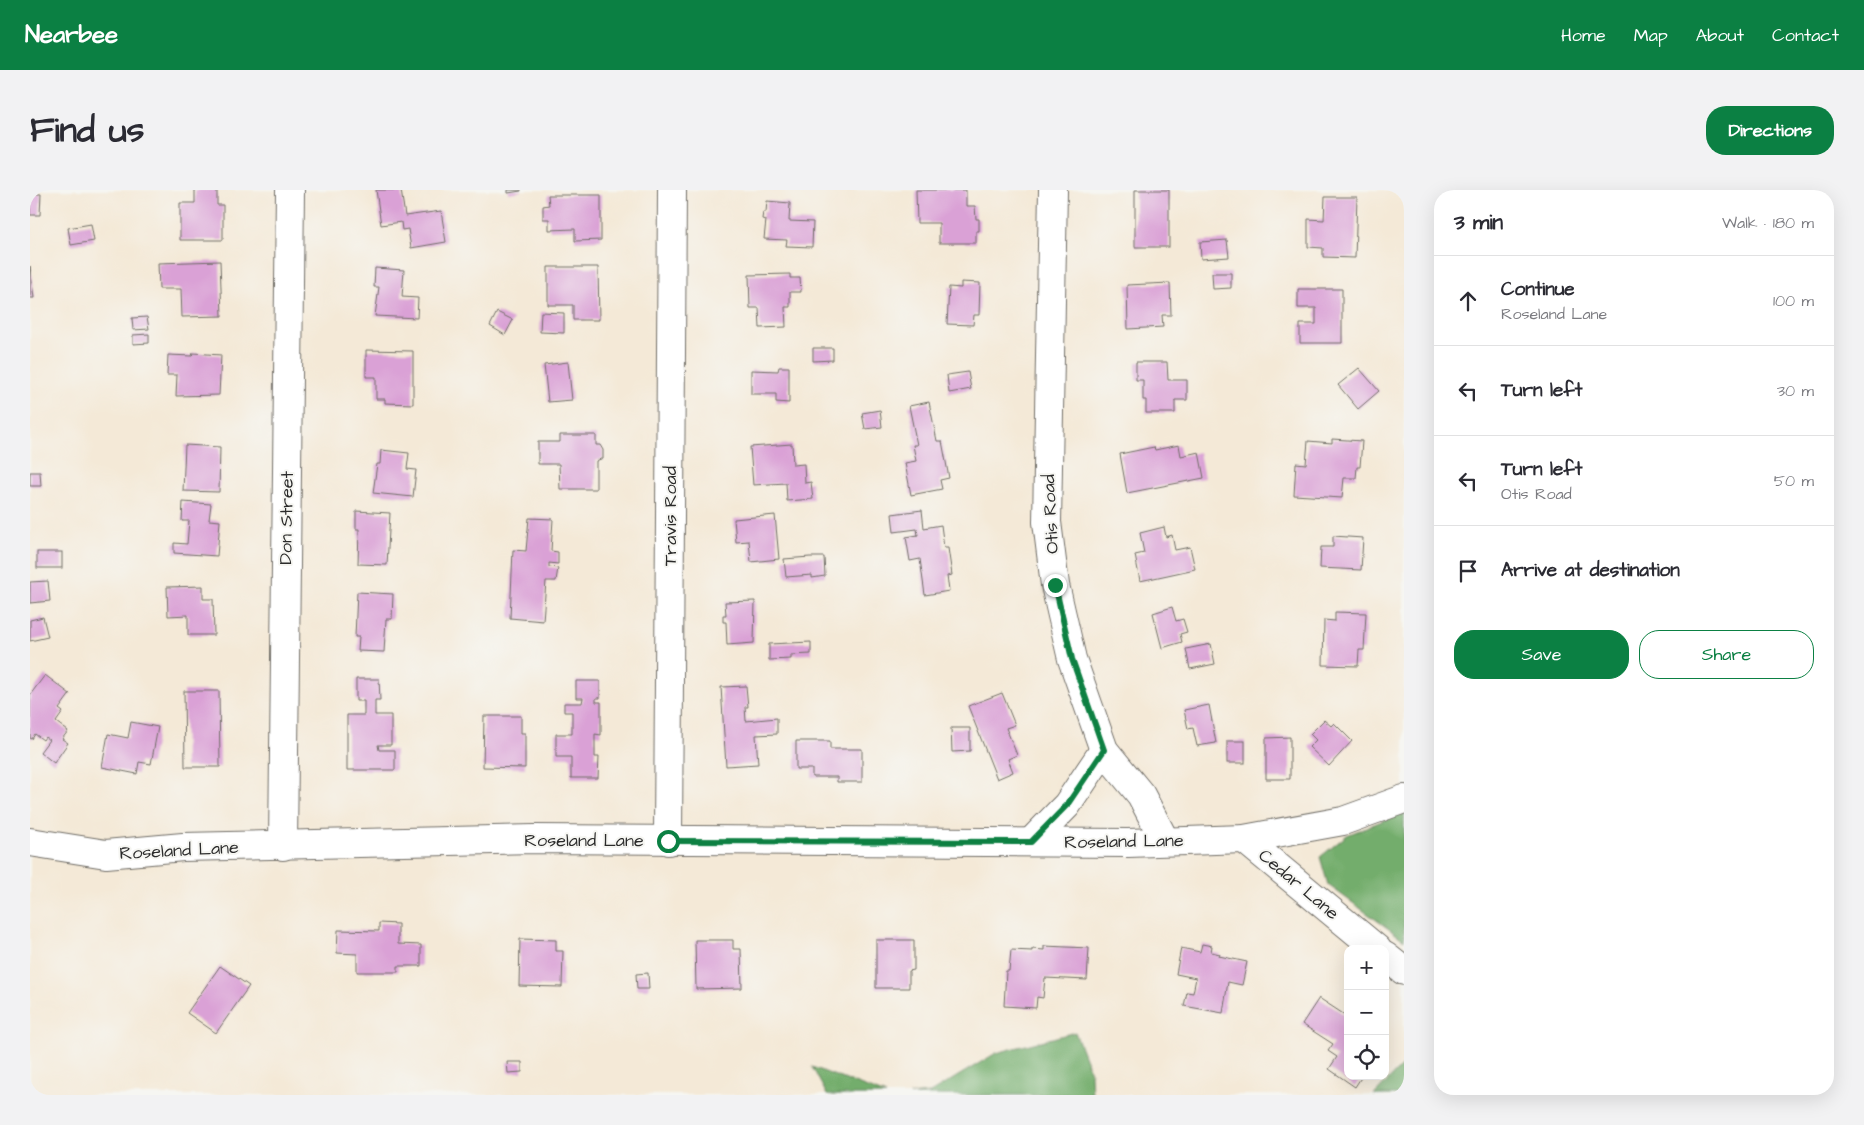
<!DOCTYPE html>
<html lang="en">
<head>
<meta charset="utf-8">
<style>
	body { margin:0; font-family:"Architects Daughter",sans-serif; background:#f2f2f3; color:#2b2b33 }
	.controls { position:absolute; right:15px; bottom:15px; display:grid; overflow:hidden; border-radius:10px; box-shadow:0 5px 20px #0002 }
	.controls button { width:45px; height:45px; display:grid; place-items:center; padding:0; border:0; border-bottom:1px solid #e1e1e2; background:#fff; color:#2b2b33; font:25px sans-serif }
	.stop { position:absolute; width:15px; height:15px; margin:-11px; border:4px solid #0b8043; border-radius:50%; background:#fff }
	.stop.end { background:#0b8043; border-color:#fff; box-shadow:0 1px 5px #0008 }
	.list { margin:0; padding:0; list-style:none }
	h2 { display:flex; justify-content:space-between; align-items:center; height:65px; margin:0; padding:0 20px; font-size:21px }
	h2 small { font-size:16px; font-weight:400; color:#7c7c81 }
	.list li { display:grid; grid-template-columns:32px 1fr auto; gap:15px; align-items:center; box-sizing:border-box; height:90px; padding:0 20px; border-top:1px solid #e1e1e2 }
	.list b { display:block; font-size:19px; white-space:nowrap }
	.list p { margin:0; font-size:16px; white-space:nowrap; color:#7c7c81 }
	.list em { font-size:16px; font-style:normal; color:#7c7c81 }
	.actions { display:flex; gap:10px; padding:15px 20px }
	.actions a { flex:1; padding:11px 0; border:1px solid #0b8043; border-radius:20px; text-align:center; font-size:18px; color:#0b8043 }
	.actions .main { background:#0b8043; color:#fff }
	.icon { flex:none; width:28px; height:28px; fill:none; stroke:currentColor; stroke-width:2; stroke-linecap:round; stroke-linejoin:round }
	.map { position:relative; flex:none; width:1374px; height:905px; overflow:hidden; border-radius:20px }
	header { display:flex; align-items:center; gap:30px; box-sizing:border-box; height:70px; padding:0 25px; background:#0b8043; color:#fff }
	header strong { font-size:24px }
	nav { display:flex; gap:28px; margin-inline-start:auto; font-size:18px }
	.intro { display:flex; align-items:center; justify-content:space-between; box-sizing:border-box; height:120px; padding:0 30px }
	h1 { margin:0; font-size:35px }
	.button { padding:12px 22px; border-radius:20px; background:#0b8043; color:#fff; font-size:18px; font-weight:700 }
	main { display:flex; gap:30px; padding:0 30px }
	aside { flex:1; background:#fff; border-radius:20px; box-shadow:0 5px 20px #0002 }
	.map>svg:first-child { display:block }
</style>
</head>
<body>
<header>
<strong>Nearbee</strong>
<nav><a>Home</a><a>Map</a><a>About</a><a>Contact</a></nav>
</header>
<div class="intro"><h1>Find us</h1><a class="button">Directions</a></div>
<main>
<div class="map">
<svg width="1374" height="905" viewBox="0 0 1374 905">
	<rect width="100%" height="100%" fill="#f6f6f2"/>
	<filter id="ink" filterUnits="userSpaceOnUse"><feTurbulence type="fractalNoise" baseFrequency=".02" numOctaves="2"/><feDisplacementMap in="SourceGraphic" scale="10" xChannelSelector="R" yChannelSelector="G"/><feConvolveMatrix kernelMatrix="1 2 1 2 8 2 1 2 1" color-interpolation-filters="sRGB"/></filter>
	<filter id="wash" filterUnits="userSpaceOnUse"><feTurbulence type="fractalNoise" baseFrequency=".0096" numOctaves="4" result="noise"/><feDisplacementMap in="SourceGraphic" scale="20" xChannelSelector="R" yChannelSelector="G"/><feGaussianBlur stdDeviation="1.12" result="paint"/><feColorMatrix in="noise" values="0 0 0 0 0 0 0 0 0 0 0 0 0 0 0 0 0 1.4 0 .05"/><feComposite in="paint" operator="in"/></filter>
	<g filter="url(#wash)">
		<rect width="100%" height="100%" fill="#f4e9d7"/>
		<g fill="#73ad6c" stroke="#4f6c4c">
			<polygon points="1374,622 1374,750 1298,695 1290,667 1317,645"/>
			<polygon points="1045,842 1061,883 1062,905 880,905 900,903 966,863"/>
			<polygon points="1374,874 1374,905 1344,905"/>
			<polygon points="782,877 856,905 797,905"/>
		</g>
		<g id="blocks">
			<g fill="#daa1d6">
				<polygon points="0,0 3,0 3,4 11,4 10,25 0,25"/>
				<polygon points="165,0 187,0 187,15 193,15 193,50 150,50 150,13 165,13"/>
				<polygon points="346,0 371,0 375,26 411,21 416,52 381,58 378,39 372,40 371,32 351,35"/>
				<polygon points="478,0 491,0 491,1 478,3"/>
				<polygon points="886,0 936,0 936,16 945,16 946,29 949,29 949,41 946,41 946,53 909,53 909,33 887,33"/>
				<rect x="1105" y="0" width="34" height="57"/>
				<polygon points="518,5 571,5 571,50 545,51 545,39 519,40 519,29 513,29 513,16 519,15"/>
				<polygon points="1295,7 1327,7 1325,68 1293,67 1293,58 1278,57 1278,29 1294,30"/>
				<polygon points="737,11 760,13 759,31 783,32 782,57 756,56 757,50 734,49 736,30 732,29 733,22 736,22"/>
				<polygon points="61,34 64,51 41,55 38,38"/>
				<polygon points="1197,50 1199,67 1171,69 1170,52"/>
				<polygon points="190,71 192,126 152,127 151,99 129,99 128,73"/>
				<polygon points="0,76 4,108 0,108"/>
				<polygon points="518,77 568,77 569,130 543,130 543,115 518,115"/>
				<polygon points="345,78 374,80 372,107 388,108 387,128 345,126 349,97 344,97"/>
				<polygon points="1182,83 1201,83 1201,98 1183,99"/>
				<polygon points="760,84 760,88 770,88 771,102 760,102 760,117 755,117 756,137 730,138 729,118 720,118 719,85"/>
				<polygon points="931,92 950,93 949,125 944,125 943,135 917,134 919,97 931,98"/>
				<polygon points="1140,93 1141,125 1132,125 1133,137 1098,139 1097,95"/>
				<polygon points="1268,99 1312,99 1312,153 1270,153 1270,134 1286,134 1286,118 1268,118"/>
				<polygon points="467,122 483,130 475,145 460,136"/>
				<polygon points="511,122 534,123 534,143 510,142"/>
				<polygon points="117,127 119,139 103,140 102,128"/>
				<polygon points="119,144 119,153 103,154 103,145"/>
				<polygon points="783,158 803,158 803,170 783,171"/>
				<polygon points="336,160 383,161 383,214 355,213 355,209 346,209 346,187 336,187"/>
				<polygon points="163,163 191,165 189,205 146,206 147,185 137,185 138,165 162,166"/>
				<polygon points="538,172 542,210 518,212 514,175"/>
				<polygon points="1106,172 1137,172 1138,190 1157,190 1157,210 1145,210 1145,223 1116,223 1116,210 1113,210 1113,190 1106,190"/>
				<polygon points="749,177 759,177 759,213 746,212 746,204 721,204 721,180 748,181"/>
				<polygon points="1329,178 1349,201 1328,219 1308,195"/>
				<polygon points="938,182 941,199 919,203 917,185"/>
				<polygon points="899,212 907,251 912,251 919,288 910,290 912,299 881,305 875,273 886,271 883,255 887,255 879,216"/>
				<polygon points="850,220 852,237 835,239 832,223"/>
				<polygon points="530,245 566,245 566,255 570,255 573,260 573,268 566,271 566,299 530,299 529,274 508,274 508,252 530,252"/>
				<polygon points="1302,249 1332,251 1330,277 1327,277 1326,288 1314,288 1312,308 1264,305 1266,273 1276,274 1278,251 1302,253"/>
				<polygon points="762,254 763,275 774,274 775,293 781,292 783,309 757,311 756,293 723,295 720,257"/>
				<polygon points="155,255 190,257 189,302 153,301"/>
				<polygon points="1149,255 1151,266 1169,262 1174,288 1097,303 1090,264 1124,257 1125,260"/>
				<polygon points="351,260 379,263 377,279 386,280 383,307 343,303 347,274 350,274"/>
				<polygon points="0,282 10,282 11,296 0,296"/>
				<polygon points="153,312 181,314 179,330 190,331 187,366 144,363 144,353 157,354 159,331 152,331"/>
				<polygon points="892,320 894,338 911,335 914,358 918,358 922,385 917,386 919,401 895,405 890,369 880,371 876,347 888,345 887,339 864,342 862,324"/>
				<polygon points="326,321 360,323 357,375 328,374 329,339 326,339"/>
				<polygon points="745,325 749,369 721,372 719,351 706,352 704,329"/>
				<polygon points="499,328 523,329 521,361 528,362 528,374 519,373 519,377 528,378 526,391 516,391 513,431 480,428 483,360 496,361"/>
				<polygon points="1134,337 1136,347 1142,345 1145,360 1160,357 1165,379 1110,391 1105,365 1114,363 1110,343"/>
				<polygon points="1303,346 1333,348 1331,380 1290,378 1291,357 1303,357"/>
				<rect x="7" y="362" width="25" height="16"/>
				<polygon points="780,367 794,367 795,386 782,388 782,385 756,387 754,369"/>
				<polygon points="18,391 20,411 0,413 0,392"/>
				<polygon points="173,396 173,409 183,409 184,445 158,445 158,425 138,426 137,397"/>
				<polygon points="327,402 363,404 362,429 356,429 354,462 328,461 329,447 325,447"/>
				<polygon points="725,411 724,453 697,455 696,432 693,432 693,425 696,425 695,412"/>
				<polygon points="1142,417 1146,431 1153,429 1157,442 1150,444 1152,452 1132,458 1123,423"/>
				<polygon points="1305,422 1336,423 1334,460 1329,460 1328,476 1293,475 1294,430 1305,431"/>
				<polygon points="13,427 18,447 0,451 0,430"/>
				<polygon points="781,452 781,464 761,465 761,469 739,470 739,454"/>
				<polygon points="1181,454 1185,474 1160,479 1156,459"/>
				<polygon points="15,485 40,504 29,519 33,522 26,532 38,541 32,549 38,553 24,573 10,562 19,550 15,547 13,550 5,544 2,549 0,548 0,505"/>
				<polygon points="326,489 349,489 350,510 345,510 345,525 361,525 361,555 348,555 349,560 365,560 365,580 317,580 317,525 334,525 334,511 326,511"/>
				<polygon points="546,491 570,491 570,508 566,508 566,512 571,512 571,545 565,544 565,567 569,567 568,588 541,588 541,567 526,567 526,544 542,544 542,522 534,522 534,513 552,513 553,508 546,508"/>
				<polygon points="716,496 718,517 715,517 716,531 747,528 747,544 726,545 728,574 696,576 691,497"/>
				<polygon points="154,501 189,501 190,577 155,577"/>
				<polygon points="972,503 985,535 976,538 987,565 978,569 983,582 967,589 938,516"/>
				<polygon points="1179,515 1186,553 1167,556 1163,538 1158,539 1154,520"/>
				<polygon points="454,526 491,526 491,543 495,543 495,578 453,577"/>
				<polygon points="1294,530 1301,536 1304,533 1322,551 1299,576 1279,557 1286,550 1280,544"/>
				<polygon points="101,532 128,537 121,574 109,572 107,584 72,577 78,544 98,548"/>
				<polygon points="921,538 940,538 940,561 922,562"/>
				<polygon points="1260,547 1260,589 1236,589 1236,548"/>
				<polygon points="766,551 800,551 800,559 832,559 832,592 807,592 807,587 782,587 782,579 766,579"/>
				<rect x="1197" y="551" width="18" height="22"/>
				<polygon points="349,733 368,734 368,754 391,755 391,776 368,776 368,782 327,782 327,764 307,763 308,740 349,741"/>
				<polygon points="490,749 526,750 526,761 533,761 532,797 489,796"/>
				<polygon points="665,750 703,750 703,759 711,759 712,798 666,799"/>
				<polygon points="846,750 884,750 884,780 879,781 879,798 846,798"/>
				<polygon points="1172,754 1182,756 1181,762 1190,764 1189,766 1217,772 1212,795 1198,792 1193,823 1154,816 1157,802 1163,803 1166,788 1146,784 1151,758 1170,762"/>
				<polygon points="1014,756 1059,758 1057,790 1015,788 1013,808 1007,807 1006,818 974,816 976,781 979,781 981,760 1002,761 1002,759 1014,760"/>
				<polygon points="190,776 219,796 186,843 157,823"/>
				<polygon points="618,783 619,799 607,799 606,784"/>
				<polygon points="1289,808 1318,827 1318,886 1332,886 1325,897 1299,879 1307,867 1298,861 1303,854 1272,834"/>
				<polygon points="477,872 492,872 492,882 478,883"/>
			</g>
		</g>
	</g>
	<g filter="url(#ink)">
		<use href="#blocks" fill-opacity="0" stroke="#716e67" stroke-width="1"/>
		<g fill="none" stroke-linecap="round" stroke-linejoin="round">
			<defs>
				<g id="minor">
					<polyline points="1023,0 1017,332 1025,395 1042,469 1074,560 1111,605 1135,651"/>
					<polyline points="1214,649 1347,759"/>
					<polyline points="638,651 642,0"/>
					<polyline points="0,652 76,664 153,657 504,649 1098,653 1214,649 1313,631 1374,609"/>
					<polyline points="1001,652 1037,615 1074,560"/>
					<polyline points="253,656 260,0"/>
					<polyline points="1355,766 1374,781"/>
				</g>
			</defs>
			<use href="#minor" stroke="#716e67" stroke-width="30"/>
			<use href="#minor" stroke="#fff" stroke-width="28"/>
		</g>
	</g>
	<g fill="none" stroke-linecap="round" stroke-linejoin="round" filter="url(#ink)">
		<polyline stroke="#0b8043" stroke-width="6" points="638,651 1001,652 1037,615 1074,560 1042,469 1025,395"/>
	</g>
	<g text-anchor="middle" stroke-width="4" stroke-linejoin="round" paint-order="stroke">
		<g font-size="18" fill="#2b2b2b" stroke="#f6f6f2">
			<text transform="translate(1020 324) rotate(-93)" y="6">Otis Road</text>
			<text transform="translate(640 326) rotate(-90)" y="6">Travis Road</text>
			<text transform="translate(256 328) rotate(-89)" y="6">Don Street</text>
			<text x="554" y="656">Roseland Lane</text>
			<text transform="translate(1094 651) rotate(-1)" y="6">Roseland Lane</text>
			<text transform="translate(149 660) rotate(-3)" y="6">Roseland Lane</text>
			<text transform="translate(1269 694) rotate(40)" y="6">Cedar Lane</text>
		</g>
	</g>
</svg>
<div class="controls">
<button>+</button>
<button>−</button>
<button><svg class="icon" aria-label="locate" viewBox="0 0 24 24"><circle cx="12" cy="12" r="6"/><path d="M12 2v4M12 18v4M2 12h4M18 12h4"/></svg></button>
</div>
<div class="stop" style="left:638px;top:651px"></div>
<div class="stop end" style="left:1025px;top:395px"></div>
</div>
<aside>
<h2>3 min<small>Walk · 180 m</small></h2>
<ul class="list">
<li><svg class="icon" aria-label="ahead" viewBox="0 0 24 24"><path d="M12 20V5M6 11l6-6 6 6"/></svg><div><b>Continue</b><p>Roseland Lane</p></div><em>100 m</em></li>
<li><svg class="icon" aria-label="left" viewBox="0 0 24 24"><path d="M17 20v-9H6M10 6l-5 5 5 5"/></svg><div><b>Turn left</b></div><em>30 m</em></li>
<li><svg class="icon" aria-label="left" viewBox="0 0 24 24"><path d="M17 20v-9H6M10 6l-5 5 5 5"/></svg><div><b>Turn left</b><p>Otis Road</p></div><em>50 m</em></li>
<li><svg class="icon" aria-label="arrive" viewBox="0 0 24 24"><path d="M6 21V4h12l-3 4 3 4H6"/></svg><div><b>Arrive at destination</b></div></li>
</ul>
<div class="actions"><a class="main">Save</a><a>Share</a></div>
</aside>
</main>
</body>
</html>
